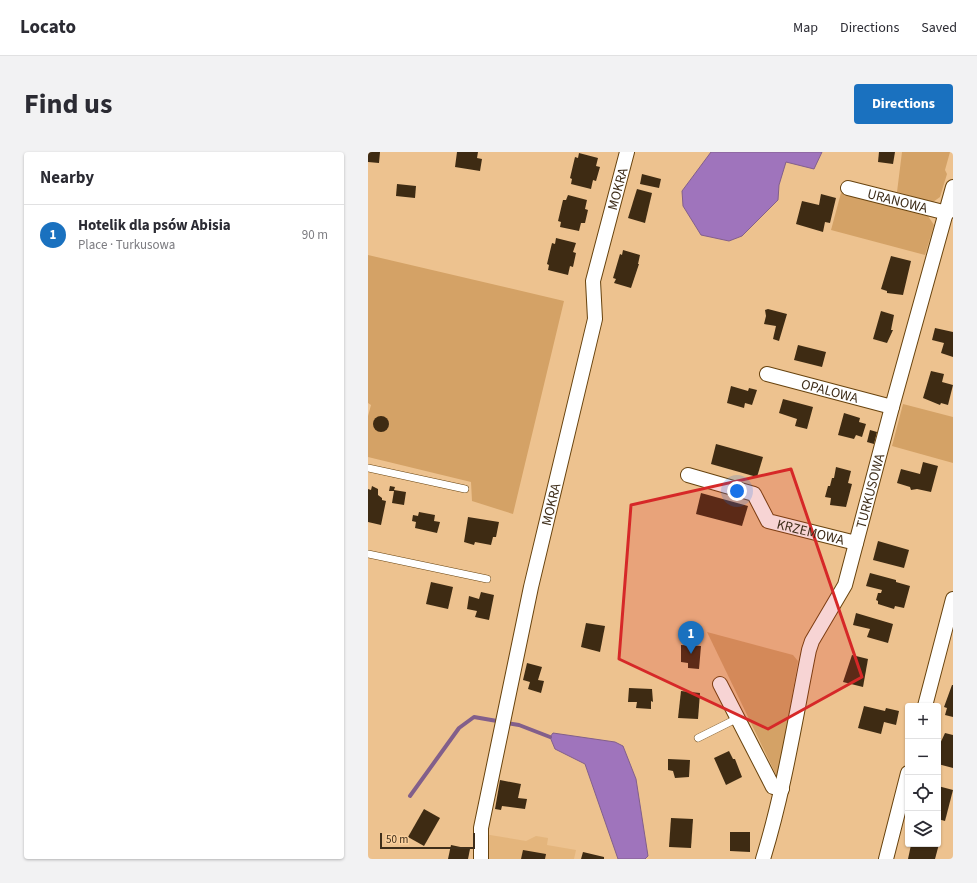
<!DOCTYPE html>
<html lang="en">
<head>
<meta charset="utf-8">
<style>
	body { margin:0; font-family:"Source Sans 3",sans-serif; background:#f2f2f3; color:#2b2b33 }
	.controls { position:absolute; right:12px; bottom:12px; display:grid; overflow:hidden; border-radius:4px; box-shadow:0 1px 3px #0004 }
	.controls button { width:36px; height:36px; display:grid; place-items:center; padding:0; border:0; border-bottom:1px solid #e1e1e2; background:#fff; color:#2b2b33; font:20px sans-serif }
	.scale { position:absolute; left:12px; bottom:10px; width:95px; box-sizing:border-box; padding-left:4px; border:2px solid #3f2e1a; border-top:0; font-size:11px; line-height:14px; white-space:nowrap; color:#3f2e1a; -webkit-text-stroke:3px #facf9c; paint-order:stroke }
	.you { position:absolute; left:369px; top:339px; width:14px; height:14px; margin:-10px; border:3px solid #fff; border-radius:50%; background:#1a73e8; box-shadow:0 0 0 6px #1a73e833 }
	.badge { display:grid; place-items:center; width:26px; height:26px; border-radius:50%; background:#1a71bf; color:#fff; font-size:13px; font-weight:700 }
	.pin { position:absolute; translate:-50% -33px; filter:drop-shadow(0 1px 2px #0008) }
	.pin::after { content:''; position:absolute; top:21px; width:14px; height:12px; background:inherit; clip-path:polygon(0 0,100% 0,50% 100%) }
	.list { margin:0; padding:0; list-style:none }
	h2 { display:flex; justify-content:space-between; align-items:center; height:52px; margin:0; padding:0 16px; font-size:17px }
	h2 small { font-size:13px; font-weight:400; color:#7c7c81 }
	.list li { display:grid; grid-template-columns:26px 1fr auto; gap:12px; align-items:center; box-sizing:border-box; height:60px; padding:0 16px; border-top:1px solid #e1e1e2 }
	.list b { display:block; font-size:15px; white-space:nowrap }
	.list p { margin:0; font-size:13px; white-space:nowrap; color:#7c7c81 }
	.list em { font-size:13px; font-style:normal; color:#7c7c81 }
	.icon { flex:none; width:22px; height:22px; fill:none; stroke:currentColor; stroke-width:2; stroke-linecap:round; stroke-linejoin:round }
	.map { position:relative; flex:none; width:585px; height:707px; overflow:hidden; border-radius:4px }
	header { display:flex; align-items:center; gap:24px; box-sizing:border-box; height:56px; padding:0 20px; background:#fff; border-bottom:1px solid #e1e1e2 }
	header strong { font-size:19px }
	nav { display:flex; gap:22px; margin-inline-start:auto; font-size:14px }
	.intro { display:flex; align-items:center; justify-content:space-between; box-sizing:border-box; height:96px; padding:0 24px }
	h1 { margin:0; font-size:28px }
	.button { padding:10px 18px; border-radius:4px; background:#1a71bf; color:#fff; font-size:14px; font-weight:700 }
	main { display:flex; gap:24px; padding:0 24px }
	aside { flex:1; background:#fff; border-radius:4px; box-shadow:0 1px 3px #0004 }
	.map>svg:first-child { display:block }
</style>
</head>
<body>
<header>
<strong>Locato</strong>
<nav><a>Map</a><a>Directions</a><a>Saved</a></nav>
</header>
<div class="intro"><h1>Find us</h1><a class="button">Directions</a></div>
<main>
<aside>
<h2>Nearby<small></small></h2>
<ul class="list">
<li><span class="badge">1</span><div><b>Hotelik dla psów Abisia</b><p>Place · Turkusowa</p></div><em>90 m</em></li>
</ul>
</aside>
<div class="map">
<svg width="585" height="707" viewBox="0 0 585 707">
	<rect width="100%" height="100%" fill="#edc28f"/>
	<polygon fill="#e4b57c" points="116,682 158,689 168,684 180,686 179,693 208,698 206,707 117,707"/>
	<g fill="#d4a266">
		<polygon points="534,0 582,0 577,18 579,22 572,45 565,50 529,40"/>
		<polygon points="473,41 560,64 566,73 557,103 463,78"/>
		<polygon points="0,103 196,149 145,362 104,349 103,330 0,305 0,264 3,253 0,251"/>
		<polygon points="535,252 585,265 585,311 524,294"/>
		<polygon points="339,480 425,503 430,509 410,627"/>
	</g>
	<g fill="#9f74bc" stroke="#825f8b">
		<polygon points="343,0 454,0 446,17 418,10 411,33 410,48 374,84 361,89 333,83 315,54 314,39"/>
		<polygon points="185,581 247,590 255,594 268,627 280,704 277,707 250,707 217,612 187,597 182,585"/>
	</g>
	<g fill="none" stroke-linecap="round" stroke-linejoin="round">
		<g stroke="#825f8b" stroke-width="4">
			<polyline points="139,571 151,573 182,585"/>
			<polyline points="42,644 91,576 106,565 129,569"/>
		</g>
	</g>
	<g fill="#3e2b13">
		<polygon points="0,0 12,0 11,11 0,10"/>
		<polygon points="89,0 110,0 109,6 114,7 112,19 87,15"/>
		<polygon points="511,0 527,0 525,12 510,10"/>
		<polygon points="211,1 230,6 228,14 232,15 228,29 225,28 223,37 203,32 204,27 202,26 207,5 210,6"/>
		<polygon points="274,22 293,27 291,36 272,32"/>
		<polygon points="29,32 48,34 47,46 28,44"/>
		<polygon points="269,37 284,41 277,71 260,66"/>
		<polygon points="453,42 468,46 462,71 457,70 455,80 428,72 434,49 451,53"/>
		<polygon points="200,43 219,48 217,57 220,58 217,71 213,71 211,79 192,75 193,70 190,69 195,48 198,48"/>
		<polygon points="188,86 208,91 205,100 208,101 205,115 202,114 200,123 180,118 181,113 179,112 184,91 187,92"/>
		<polygon points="255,98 272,103 270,112 271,112 263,136 246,131 248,127 245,126 252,102 254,103"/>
		<polygon points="523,104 543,109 535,143 519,141 519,139 513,137"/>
		<polygon points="400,157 419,162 411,189 405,187 408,174 396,172 398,164 397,158"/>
		<polygon points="513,159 526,163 523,178 525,178 519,191 505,187"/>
		<polygon points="567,176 585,180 585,205 573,201 576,191 564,188"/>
		<polygon points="430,193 458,200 454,215 426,208"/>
		<polygon points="563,219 576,222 574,230 585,233 580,253 573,251 572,253 555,246"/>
		<polygon points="363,234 380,239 381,236 389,238 384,253 377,251 376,256 359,251"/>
		<polygon points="415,247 445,255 439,277 427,274 429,267 411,261"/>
		<polygon points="476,261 492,266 491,270 498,272 494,285 488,283 486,287 470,283"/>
		<circle cx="13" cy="272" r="8"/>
		<polygon points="502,278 509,280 506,292 499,290"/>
		<polygon points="348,292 395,305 389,325 343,312"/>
		<polygon points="555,310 570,314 563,340 549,337 543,338 542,335 529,331 533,317 552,322"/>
		<polygon points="468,315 483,319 480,331 484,332 478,355 462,353 463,346 457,345 460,334 462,334 464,326 466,326"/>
		<polygon points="4,334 10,337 10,343 14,346 14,348 18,349 13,373 0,370 0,337 3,338"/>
		<polygon points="22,334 27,335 26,338 38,340 36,353 24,351 26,339 21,339"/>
		<polygon points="333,341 380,354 374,374 328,362"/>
		<polygon points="51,360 67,363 66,369 72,370 69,381 47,376 48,370 44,369 45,363 50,364"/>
		<polygon points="100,365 131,370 128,385 125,385 123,393 107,390 106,393 96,390"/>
		<polygon points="510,389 541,398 536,416 505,408"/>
		<polygon points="502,421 528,428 528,430 542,434 536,456 527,454 526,457 510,452 510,449 508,448 510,441 513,441 514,438 498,434"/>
		<polygon points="63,430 85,435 80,457 58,452"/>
		<polygon points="113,440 126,443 121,468 107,465 109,459 99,457 101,444 111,447"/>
		<polygon points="488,461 525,472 520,491 499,485 502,477 485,473"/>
		<polygon points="218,471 237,474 232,500 213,495"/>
		<polygon points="313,493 333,494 331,517 320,516 320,511 313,510"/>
		<polygon points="484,503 500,507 495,535 475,530"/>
		<polygon points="159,511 174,515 170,528 176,529 173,541 160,537 162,530 155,528"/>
		<polygon points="584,533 585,533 585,565 577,563 579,556 576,555"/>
		<polygon points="261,536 284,537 285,550 283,549 283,557 268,556 269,550 260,550"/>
		<polygon points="313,539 332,541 330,567 310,566"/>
		<polygon points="496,554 517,559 518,556 531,559 528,573 516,570 513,582 490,576"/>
		<polygon points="577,581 585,583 585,616 570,612 570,596"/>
		<polygon points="361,599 365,607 367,607 374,625 358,633 346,606"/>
		<polygon points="300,607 322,608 321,625 307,626 305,619 300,618"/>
		<polygon points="132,628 153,632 150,646 159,647 157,657 134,654 133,658 127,657"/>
		<polygon points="570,634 585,638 577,669 570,667"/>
		<polygon points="56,657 72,666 56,694 40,685"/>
		<polygon points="303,666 325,667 323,696 301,695"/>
		<polygon points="362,680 382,680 382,700 362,699"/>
		<polygon points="546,692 571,692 567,707 540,707 543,693"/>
		<polygon points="83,693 102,697 100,707 80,707"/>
		<polygon points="155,698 178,702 177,707 153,707"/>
		<polygon points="215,700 236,705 236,707 213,707"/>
	</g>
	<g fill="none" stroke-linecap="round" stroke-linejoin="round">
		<defs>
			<g id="lane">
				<polyline points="0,316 97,337"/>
				<polyline points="0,402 119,427"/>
				<polyline points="330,586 370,566"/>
			</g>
			<g id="street">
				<path id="s1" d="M480,36l99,25"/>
				<path id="s2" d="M399,222l125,33"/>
				<path id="s3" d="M320,323l66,19 14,27 88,22"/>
				<polyline points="352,532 405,635 414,637"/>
				<polyline points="557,554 585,447"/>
				<path id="s4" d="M113,707v-31l50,-241 64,-268 -2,-38 34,-129"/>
				<path id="s5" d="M395,707c21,-68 32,-139 46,-209l3,-9 33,-56 47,-178 61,-220"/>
				<polyline points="518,707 540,621"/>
			</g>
		</defs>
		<use href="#lane" stroke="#68430e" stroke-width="8"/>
		<use href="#street" stroke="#68430e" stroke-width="16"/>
		<use href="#lane" stroke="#fff" stroke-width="7"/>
		<use href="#street" stroke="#fff" stroke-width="14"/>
	</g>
	<path fill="#d62828" fill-opacity="0.2" stroke="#d62828" stroke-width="3" stroke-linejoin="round" d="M423,317l71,208 -94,52 -149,-70 12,-154z"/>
	<g text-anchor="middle" stroke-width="4" stroke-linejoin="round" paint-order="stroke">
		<g font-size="14" fill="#3f2e1a" stroke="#facf9c">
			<text dy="5" stroke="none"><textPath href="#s4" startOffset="686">MOKRA</textPath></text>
			<text dy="5" stroke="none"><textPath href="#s1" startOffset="51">URANOWA</textPath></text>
			<text dy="5" stroke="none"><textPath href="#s2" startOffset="65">OPALOWA</textPath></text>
			<text dy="5" stroke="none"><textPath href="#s5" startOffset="386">TURKUSOWA</textPath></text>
			<text dy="5" stroke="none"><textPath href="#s4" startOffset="362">MOKRA</textPath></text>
			<text dy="5" stroke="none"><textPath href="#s3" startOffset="143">KRZEMOWA</textPath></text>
		</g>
	</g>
</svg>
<div class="controls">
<button>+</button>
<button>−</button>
<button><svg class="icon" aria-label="locate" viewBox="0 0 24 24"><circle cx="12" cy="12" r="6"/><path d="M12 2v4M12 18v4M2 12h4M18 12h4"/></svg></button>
<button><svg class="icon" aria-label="layers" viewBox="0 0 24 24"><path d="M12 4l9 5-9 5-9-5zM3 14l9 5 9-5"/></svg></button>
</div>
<div class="scale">50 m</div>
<div class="you"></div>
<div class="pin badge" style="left:323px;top:502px">1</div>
</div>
</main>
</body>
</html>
